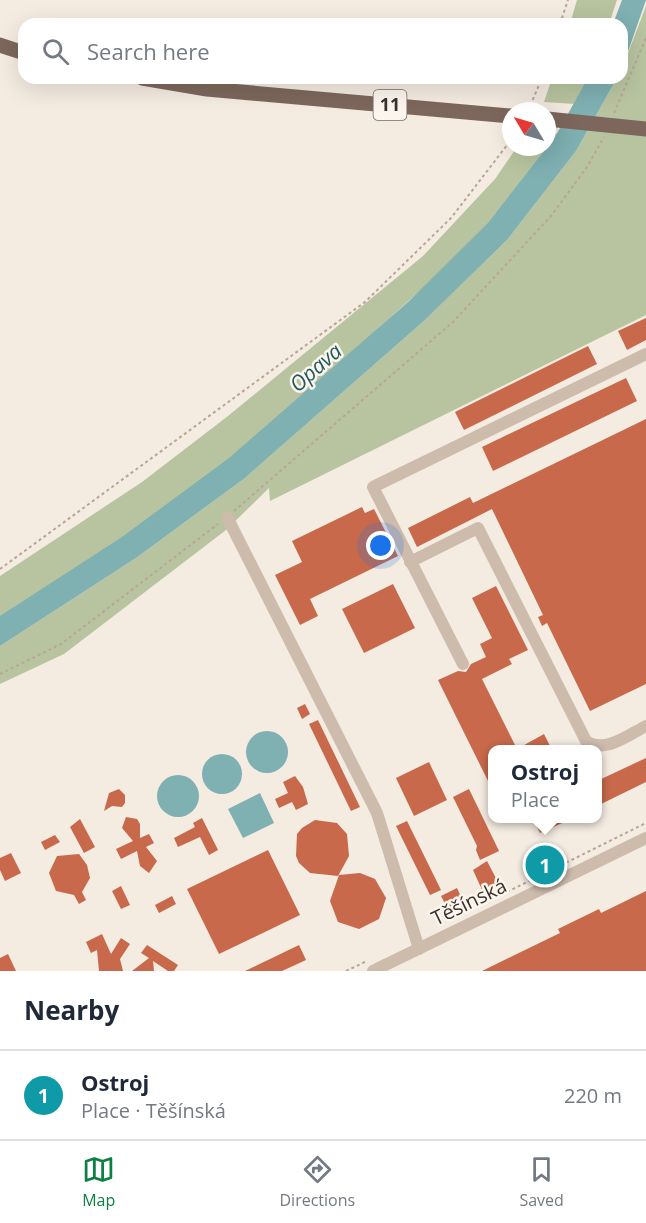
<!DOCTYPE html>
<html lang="en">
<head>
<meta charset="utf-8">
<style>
	body { margin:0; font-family:"Open Sans",sans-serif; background:#f6f6f7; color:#1f2937 }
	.compass { position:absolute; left:502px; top:102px; width:54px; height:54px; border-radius:50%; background:#fff; box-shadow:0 6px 24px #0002; rotate:308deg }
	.you { position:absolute; left:381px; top:546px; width:21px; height:21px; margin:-15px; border:4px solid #fff; border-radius:50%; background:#1a73e8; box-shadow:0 0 0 9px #1a73e833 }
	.badge { display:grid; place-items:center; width:39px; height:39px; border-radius:50%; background:#0b8043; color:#fff; font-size:20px; font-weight:700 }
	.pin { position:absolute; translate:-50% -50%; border:3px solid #fff; box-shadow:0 2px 6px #0006 }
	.popup { position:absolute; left:488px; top:745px; width:114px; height:78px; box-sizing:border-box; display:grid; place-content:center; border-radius:12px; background:#fff; filter:drop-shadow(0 2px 4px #0005); font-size:20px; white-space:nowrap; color:#747a83 }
	.popup b { font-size:22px; color:#1f2937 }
	.popup::after { content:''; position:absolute; left:50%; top:100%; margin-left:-12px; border:12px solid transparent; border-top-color:#fff }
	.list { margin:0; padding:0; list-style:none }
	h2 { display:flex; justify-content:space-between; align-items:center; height:78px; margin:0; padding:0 24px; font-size:26px }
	h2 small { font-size:20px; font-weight:400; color:#747a83 }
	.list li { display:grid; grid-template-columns:39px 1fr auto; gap:18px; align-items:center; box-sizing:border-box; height:90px; padding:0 24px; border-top:2px solid #e0e1e3 }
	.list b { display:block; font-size:22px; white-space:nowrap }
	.list p { margin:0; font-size:20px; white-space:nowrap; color:#747a83 }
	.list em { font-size:20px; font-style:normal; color:#747a83 }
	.icon { flex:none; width:33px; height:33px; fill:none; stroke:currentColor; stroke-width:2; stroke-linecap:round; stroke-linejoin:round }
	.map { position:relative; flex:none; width:646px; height:971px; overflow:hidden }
	.search { position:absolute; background:#fff; box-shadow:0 6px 24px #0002; left:18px; right:18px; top:18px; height:66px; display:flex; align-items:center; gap:15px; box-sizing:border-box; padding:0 21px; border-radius:18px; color:#747a83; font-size:22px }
	.sheet { height:168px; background:#fff }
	nav { display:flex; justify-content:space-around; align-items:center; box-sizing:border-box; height:84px; border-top:2px solid #e0e1e3; background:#fff; font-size:16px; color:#747a83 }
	nav a { display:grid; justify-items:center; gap:3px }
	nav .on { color:#0b8043 }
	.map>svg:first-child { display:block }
</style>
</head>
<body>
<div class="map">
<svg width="646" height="971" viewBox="0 0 646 971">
	<rect width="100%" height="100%" fill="#f4ebe1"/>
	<g fill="#b8c4a0">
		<polygon points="577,0 617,0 609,24 570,24"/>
		<polygon points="646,6 646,315 270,501 269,488 226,530 64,654 0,684 0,646 136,558 245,478 425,320 507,240 576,151 617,78 622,78 622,69"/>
		<polygon points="552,78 590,78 575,104 544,102"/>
		<polygon points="547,133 560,134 499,213 436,276 298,401 242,449 139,527 0,618 0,576 142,482 228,416 423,256 495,179 517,147 547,147"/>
	</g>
	<g fill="#7fb0b2">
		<polygon points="622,0 646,0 622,69 622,24 613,24"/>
		<polygon points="588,78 617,78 576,151 507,240 425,320 245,478 136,558 0,646 0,616 122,537 229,458 408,302 488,223 555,137"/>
		<circle cx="267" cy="752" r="21"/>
		<circle cx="222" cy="774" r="20"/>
		<circle cx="178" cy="796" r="21"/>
		<polygon points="260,793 274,823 243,838 228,809"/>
	</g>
	<g fill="#c8694b">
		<polygon points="646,318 646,340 627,350 618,331"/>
		<polygon points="588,346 597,364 464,430 455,412"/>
		<polygon points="626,378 637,401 493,471 482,447"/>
		<polygon points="646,419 646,684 590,711 547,623 542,626 538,617 543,615 492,509 417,547 408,528 470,497 473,503"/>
		<polygon points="362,507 365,513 374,509 398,556 310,599 318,616 300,625 275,575 302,562 292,541"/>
		<polygon points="393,584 415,628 364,653 342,609"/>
		<polygon points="496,586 528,650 509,659 512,664 482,679 517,749 544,734 552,750 492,750 492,789 438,680 458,671 466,672 471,664 486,657 480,644 492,638 472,598"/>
		<polygon points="305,704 310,714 302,719 297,708"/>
		<polygon points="318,720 360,807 351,811 309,724"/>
		<polygon points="646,758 646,782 597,806 597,781"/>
		<polygon points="429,762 447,800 414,816 396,778"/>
		<polygon points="295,776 303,787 308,804 296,810 292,802 279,808 275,799 288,793 283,782"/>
		<polygon points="119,789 125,795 125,803 122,807 112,806 104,811 109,793"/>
		<polygon points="469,789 499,851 480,860 476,850 477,846 453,797"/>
		<polygon points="126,817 137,819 140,824 140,838 149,834 154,843 146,847 157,861 149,873 140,866 137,851 121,859 116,849 133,841 122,828"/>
		<polygon points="202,818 218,850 209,855 200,837 178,847 174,838 195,827 193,823"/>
		<polygon points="80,819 95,847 84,853 70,827"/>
		<polygon points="533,819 571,819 540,833"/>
		<polygon points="315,820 337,823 347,834 349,856 338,876 310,873 299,863 296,856 297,834 302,828"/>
		<polygon points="407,821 441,890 430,895 396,826"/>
		<polygon points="55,835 60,842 45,850 41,842"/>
		<polygon points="268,850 300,915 219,954 187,889"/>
		<polygon points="11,853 21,873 5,881 0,870 0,858"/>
		<polygon points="79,854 87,865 90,878 82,892 86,900 79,904 74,895 56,891 49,873 57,856"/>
		<polygon points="487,861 499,884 483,892 473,870"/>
		<polygon points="360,873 375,879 386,898 379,919 359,929 338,922 330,901 339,875"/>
		<polygon points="121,886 130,905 121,909 112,891"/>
		<polygon points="457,888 463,901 448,909 441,896"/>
		<polygon points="646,891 646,971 482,971 560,933 558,929 599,909 601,913"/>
		<polygon points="172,896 176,904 159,913 155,905"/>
		<polygon points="102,934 111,954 121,938 130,944 120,959 123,971 99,971 97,950 91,953 86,942"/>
		<polygon points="147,945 178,965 174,971 168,971 153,961 154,971 132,971 149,958 141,953"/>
		<polygon points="299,945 306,960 282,971 245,971"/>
		<polygon points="8,954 16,971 0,971 0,958"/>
	</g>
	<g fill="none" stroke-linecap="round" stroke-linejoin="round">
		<g stroke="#b9a596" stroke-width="2" stroke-dasharray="3 3" stroke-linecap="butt">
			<polyline points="560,24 568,0"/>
			<polyline points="528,111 542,78"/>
			<polyline points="614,113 646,38"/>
			<polyline points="234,511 453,322 551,216 587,167 604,137"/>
			<polyline points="0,569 365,302 451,218 511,140"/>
			<polyline points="0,674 61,644 218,524"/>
			<polyline points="507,892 646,823"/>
			<polyline points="346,971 367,961"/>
		</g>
		<g stroke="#cdbbac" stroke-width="12">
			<polyline points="227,517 377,813 419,949"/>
			<path d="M410,562l68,-34 108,213c19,13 42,-6 60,-15"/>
			<polyline points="463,664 373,487 646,354"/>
			<polyline points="373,971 646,838"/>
		</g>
		<g stroke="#7d675c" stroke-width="15">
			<polyline points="0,45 24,53"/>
			<polyline points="142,78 207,89 511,116"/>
		</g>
		<polyline stroke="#7d675c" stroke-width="15" points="547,119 646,129"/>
	</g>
	<g text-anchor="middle" stroke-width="5" stroke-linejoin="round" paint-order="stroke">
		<rect fill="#fbf5ee" stroke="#756b66" stroke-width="1.5" x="373.5" y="90" width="33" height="30" rx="4.5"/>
		<g font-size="18" font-weight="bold" fill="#3b302b">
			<text x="390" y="111">11</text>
		</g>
		<g font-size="20" fill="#3b302b" stroke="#fbf5ee">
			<text transform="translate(469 902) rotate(-26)" y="7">Těšínská</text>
		</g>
		<g font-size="21" font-style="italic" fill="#1f5a5e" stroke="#fbf5ee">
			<text transform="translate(316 368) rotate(-41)" y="7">Opava</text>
		</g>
	</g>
</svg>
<svg class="compass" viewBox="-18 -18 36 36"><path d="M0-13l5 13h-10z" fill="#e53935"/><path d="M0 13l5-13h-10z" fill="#747a83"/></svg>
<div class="you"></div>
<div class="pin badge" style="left:545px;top:865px;background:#0f9aa8">1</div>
<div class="popup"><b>Ostroj</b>Place</div>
<div class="search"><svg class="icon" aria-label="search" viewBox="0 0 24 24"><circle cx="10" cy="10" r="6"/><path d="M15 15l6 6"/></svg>Search here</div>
</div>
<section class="sheet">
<h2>Nearby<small></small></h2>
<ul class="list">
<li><span class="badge" style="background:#0f9aa8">1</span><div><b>Ostroj</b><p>Place · Těšínská</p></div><em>220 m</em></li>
</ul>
</section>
<nav>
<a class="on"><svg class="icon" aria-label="map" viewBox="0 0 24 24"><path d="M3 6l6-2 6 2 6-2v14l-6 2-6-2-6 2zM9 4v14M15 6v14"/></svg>Map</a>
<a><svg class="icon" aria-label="directions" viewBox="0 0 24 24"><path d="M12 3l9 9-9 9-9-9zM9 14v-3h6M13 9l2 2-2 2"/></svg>Directions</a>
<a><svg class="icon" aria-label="saved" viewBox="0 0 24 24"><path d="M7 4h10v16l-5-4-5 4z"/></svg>Saved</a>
</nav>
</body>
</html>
